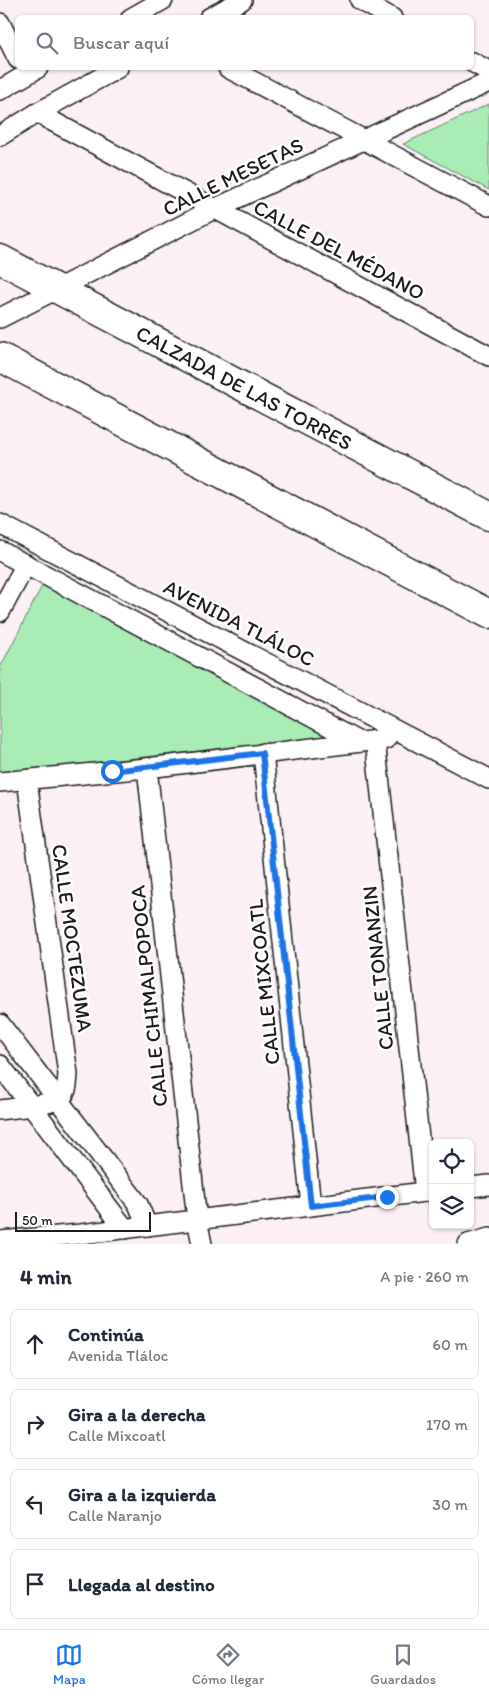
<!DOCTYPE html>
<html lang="es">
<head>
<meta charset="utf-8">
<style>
	body { margin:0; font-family:Itim,sans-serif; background:#f6f6f7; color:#1f2937 }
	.controls { position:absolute; right:15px; bottom:15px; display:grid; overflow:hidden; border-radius:8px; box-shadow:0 1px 4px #0004 }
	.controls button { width:45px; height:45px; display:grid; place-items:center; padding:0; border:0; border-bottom:1px solid #e0e1e3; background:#fff; color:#1f2937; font:25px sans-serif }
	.scale { position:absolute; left:15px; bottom:12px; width:136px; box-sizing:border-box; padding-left:5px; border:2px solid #1c1c1c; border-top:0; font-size:14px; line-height:18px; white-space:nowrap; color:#1c1c1c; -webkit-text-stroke:4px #fff; paint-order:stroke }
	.stop { position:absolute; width:15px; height:15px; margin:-11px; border:4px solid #1a73e8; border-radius:50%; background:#fff }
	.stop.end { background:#1a73e8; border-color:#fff; box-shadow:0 1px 5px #0008 }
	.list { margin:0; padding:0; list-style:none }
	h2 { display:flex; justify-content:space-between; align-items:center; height:65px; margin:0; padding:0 20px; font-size:21px }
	h2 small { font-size:16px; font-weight:400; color:#747a83 }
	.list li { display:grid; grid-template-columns:32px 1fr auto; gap:15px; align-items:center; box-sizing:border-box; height:70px; margin:0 10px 10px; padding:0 10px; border:1px solid #e0e1e3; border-radius:8px }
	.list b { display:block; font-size:19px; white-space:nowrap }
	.list p { margin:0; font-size:16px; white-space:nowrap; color:#747a83 }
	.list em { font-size:16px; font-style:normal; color:#747a83 }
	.icon { flex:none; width:28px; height:28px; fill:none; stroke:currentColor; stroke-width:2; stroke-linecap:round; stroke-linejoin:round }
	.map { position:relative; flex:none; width:489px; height:1244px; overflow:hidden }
	.search { position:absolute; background:#fff; box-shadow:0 1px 4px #0004; left:15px; right:15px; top:15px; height:55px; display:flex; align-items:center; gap:12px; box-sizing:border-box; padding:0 18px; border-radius:8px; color:#747a83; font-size:19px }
	.sheet { height:385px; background:#fff }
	nav { display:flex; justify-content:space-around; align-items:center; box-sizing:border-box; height:70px; border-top:1px solid #e0e1e3; background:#fff; font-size:14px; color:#747a83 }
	nav a { display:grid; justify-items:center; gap:2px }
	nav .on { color:#1a73e8 }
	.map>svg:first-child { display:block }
</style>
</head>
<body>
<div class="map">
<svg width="489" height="1244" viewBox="0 0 489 1244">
	<rect width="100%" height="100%" fill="#fbf0f6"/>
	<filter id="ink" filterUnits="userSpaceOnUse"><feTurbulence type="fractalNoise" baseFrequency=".02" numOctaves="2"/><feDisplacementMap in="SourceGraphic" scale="10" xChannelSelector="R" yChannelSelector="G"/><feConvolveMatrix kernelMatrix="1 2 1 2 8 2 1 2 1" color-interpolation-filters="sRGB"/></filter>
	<g filter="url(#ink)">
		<g fill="#a9ecb5" stroke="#628468">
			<polygon points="489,104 489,190 403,144"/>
			<polygon points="44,582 334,736 0,773 0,668"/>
		</g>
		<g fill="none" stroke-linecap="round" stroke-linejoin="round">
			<defs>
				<g id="minor">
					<polyline points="360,0 392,18"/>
					<polyline points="131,18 163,0"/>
					<polyline points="209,18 242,0"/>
					<polyline points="0,23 18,59"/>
					<polyline points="472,62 489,71"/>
					<polyline points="228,68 489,206"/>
					<polyline points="0,90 38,68"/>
					<polyline points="37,113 489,356"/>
					<polyline points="0,136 37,113 118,68"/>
					<polyline points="0,318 214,209 489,82"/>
					<polyline points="0,524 489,779"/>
					<polyline points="0,551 357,741"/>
					<polyline points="0,612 26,564"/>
					<polyline points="375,740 425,1192"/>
					<polyline points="263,753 311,1206"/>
					<polyline points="147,768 197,1220 202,1244"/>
					<polyline points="0,782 147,768 386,739"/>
					<polyline points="0,1024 138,1204 147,1226"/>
					<polyline points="0,1065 125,1229"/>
					<path d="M0,1110c13,-2 54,-5 62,-13 6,-7 5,-14 6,-23l-41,-294"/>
					<polyline points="470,1187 489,1185"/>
					<polyline points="0,1241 81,1234 433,1191"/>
					<polyline points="468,1244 489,1238"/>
				</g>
				<g id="primary">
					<polyline points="0,259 489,516"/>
					<polyline points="0,357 489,614"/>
				</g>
			</defs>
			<use href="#minor" stroke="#1c1c1c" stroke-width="22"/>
			<use href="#primary" stroke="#1c1c1c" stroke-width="31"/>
			<use href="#minor" stroke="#fff" stroke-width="19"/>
			<use href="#primary" stroke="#fff" stroke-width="28"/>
		</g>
	</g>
	<g fill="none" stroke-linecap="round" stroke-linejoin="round" filter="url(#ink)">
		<polyline stroke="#1a73e8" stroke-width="6" points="112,771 262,753 311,1206 387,1197"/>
	</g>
	<g text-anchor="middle" stroke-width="5" stroke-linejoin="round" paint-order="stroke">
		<g font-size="21" fill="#1c1c1c" stroke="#fff">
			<text transform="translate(233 177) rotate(-26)" y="7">CALLE MESETAS</text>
			<text transform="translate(339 250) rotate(28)" y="7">CALLE DEL MÉDANO</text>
			<text transform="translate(244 388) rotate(28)" y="7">CALZADA DE LAS TORRES</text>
			<text transform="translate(239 623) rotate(27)" y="7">AVENIDA TLÁLOC</text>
			<text transform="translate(72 938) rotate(82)" y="7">CALLE MOCTEZUMA</text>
			<text transform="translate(378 968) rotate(-96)" y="7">CALLE TONANZIN</text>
			<text transform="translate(264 982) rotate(-96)" y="7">CALLE MIXCOATL</text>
			<text transform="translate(149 996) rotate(-96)" y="7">CALLE CHIMALPOPOCA</text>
		</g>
	</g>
</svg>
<div class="controls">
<button><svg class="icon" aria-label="locate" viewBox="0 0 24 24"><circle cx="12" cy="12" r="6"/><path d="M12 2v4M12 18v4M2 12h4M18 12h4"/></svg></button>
<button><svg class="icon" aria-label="layers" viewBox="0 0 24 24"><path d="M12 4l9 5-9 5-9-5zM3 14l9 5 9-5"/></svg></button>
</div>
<div class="scale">50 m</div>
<div class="stop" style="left:112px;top:771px"></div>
<div class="stop end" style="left:387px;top:1197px"></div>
<div class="search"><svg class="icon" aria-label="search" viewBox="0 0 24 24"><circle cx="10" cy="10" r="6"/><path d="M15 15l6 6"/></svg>Buscar aquí</div>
</div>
<section class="sheet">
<h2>4 min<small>A pie · 260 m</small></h2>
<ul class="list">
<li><svg class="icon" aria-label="ahead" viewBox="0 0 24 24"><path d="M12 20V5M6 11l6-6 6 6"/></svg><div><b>Continúa</b><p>Avenida Tláloc</p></div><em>60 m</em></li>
<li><svg class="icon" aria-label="right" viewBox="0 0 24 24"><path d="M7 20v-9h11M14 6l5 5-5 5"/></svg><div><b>Gira a la derecha</b><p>Calle Mixcoatl</p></div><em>170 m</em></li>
<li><svg class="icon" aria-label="left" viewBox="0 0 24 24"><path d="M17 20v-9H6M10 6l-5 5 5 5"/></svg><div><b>Gira a la izquierda</b><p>Calle Naranjo</p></div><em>30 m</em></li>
<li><svg class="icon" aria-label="arrive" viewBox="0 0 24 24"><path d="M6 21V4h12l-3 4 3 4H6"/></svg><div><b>Llegada al destino</b></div></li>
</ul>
</section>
<nav>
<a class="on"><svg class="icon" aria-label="map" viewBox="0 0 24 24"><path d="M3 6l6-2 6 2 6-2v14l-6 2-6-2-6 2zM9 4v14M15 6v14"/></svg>Mapa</a>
<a><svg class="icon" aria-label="directions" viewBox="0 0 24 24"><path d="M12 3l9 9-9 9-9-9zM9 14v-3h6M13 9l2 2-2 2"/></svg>Cómo llegar</a>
<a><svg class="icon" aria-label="saved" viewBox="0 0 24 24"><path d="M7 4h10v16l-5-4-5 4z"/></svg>Guardados</a>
</nav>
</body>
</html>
